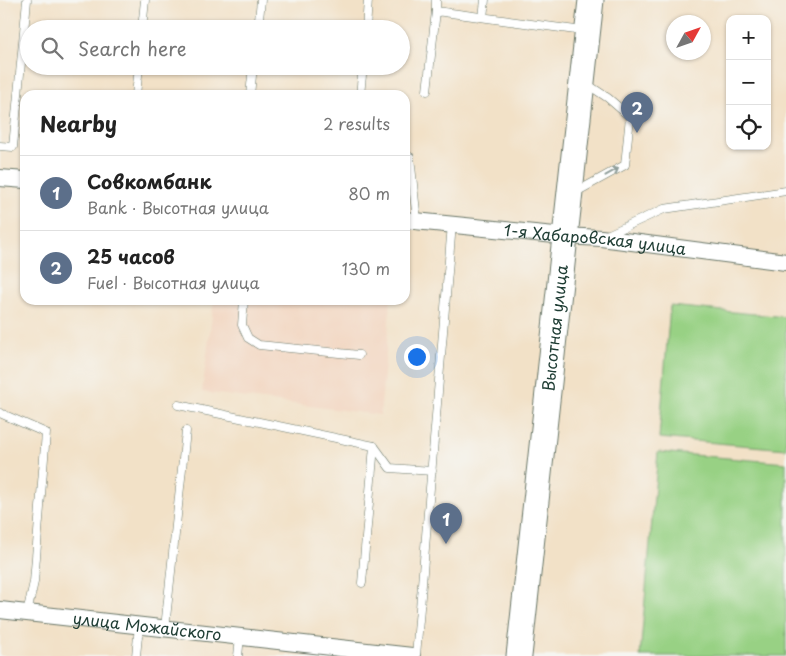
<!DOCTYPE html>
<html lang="en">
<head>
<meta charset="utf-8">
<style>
	body { margin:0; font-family:"Playpen Sans",sans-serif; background:#f2f2f2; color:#222 }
	.controls { position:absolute; right:15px; top:15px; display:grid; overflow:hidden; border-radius:10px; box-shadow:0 1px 4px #0004 }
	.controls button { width:45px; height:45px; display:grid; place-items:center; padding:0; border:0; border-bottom:1px solid #e0e0e0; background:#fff; color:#222; font:25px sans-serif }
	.compass { position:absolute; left:666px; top:15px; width:45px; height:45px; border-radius:50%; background:#fff; box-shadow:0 1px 4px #0004; rotate:50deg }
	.you { position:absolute; left:416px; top:356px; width:18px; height:18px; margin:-12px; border:4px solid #fff; border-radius:50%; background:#1a73e8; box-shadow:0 0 0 8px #1a73e833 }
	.badge { display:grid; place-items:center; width:32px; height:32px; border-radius:50%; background:#db2777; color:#fff; font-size:16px; font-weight:700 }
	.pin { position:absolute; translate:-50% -41px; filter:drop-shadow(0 1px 2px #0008) }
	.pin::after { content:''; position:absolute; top:26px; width:18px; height:15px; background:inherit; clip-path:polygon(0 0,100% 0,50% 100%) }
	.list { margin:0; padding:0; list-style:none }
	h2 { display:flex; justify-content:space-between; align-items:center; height:65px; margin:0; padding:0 20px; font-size:21px }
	h2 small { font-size:16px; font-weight:400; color:#767676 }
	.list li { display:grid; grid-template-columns:32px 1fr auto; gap:15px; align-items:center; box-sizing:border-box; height:75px; padding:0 20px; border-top:1px solid #e0e0e0 }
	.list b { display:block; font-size:19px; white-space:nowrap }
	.list p { margin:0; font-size:16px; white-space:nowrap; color:#767676 }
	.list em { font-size:16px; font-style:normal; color:#767676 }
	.icon { flex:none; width:28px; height:28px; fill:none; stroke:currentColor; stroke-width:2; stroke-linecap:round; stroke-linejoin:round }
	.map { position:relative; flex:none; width:786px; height:656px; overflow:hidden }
	.search { position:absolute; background:#fff; box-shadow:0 1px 4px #0004; left:20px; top:20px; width:390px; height:55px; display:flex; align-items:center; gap:12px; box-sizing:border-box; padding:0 18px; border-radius:28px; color:#767676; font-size:19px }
	.panel { position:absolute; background:#fff; box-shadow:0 1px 4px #0004; left:20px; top:90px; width:390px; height:215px; border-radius:15px }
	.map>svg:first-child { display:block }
</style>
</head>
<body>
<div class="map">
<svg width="786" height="656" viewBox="0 0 786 656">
	<rect width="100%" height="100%" fill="#f6f6f2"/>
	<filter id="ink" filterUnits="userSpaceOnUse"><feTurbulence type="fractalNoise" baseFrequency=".02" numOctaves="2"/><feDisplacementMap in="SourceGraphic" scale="10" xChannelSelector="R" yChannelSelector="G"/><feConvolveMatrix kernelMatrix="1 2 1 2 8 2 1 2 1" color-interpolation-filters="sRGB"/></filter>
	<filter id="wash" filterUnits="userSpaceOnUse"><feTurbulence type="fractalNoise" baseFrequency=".0096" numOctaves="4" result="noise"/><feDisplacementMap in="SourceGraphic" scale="20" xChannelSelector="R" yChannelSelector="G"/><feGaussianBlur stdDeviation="1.12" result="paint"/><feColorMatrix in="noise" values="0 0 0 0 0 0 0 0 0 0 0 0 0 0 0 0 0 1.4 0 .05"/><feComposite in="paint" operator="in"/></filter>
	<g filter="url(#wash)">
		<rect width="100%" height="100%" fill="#f2e1c7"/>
		<polygon fill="#f2d4be" points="214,300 391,300 380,415 202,392"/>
		<g fill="#98d184" stroke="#5c875c">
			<polygon points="670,306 786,317 786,449 659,438"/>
			<polygon points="658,452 786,463 786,656 640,656"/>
		</g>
	</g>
	<g filter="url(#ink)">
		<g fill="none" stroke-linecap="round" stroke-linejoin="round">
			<defs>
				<g id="service">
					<polyline points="436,0 436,11"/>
					<polyline points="483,17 485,0"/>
					<polyline points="142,29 145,0"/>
					<polyline points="258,29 261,0"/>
					<polyline points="366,29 368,0"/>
					<polyline points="427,91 436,11 583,31"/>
					<polyline points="136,95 139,66"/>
					<polyline points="250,95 253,66"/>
					<polyline points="360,95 363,66"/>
					<polyline points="0,146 13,147 27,0"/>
					<polyline points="405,157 410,157 417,221"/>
					<polyline points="576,192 625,165 630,117 608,98 587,84"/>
					<polyline points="607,235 664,209 786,191"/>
					<polyline points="244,300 242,325 248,338 259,345 359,355"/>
					<polyline points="178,405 374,446 390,468 432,471"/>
					<polyline points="0,413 46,433 34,582 27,613"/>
					<polyline points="362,583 374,446"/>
					<polyline points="165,628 186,431"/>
					<polyline points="136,656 139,626"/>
					<polyline points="238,656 240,637"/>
					<polyline points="416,656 452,224"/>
				</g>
				<g id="minor">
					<polyline points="0,178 25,180"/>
					<path id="s1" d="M405,220l160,16 36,2 185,24"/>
					<path id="s2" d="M0,610l412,46"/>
				</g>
				<g id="primary">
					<path id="s3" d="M519,656l72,-656"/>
				</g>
			</defs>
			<use href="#service" stroke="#697667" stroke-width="9"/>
			<use href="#minor" stroke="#697667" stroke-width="18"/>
			<use href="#primary" stroke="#697667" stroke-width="27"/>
			<use href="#service" stroke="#fff" stroke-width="8"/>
			<use href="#minor" stroke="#fff" stroke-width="16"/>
			<use href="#primary" stroke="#fff" stroke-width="25"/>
		</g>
		<defs><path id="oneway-shaft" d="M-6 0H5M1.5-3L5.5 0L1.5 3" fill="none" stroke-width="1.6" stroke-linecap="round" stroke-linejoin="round" transform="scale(1.25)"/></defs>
		<use stroke="#8f9e9a" href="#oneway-shaft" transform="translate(612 172) rotate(-29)"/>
	</g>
	<g text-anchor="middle" stroke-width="5" stroke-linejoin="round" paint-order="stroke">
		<g font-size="16" fill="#1f3d34" stroke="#f6f6f2">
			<text dy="6" stroke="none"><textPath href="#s1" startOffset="191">1-я Хабаровская улица</textPath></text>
			<text dy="6" stroke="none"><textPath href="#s3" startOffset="330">Высотная улица</textPath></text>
			<text dy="6" stroke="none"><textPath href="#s2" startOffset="148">улица Можайского</textPath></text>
		</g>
	</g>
</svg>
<div class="controls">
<button>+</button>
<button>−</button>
<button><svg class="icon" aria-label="locate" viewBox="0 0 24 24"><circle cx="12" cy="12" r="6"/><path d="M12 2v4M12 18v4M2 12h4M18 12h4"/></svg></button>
</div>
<svg class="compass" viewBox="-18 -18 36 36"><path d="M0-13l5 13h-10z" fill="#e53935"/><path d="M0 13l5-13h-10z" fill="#767676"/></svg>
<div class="you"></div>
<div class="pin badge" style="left:446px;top:544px;background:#5c6f8a">1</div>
<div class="pin badge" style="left:637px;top:133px;background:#5c6f8a">2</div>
<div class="search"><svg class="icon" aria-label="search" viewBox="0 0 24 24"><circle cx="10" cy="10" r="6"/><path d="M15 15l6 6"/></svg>Search here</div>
<section class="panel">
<h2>Nearby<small>2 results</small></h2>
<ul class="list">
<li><span class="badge" style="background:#5c6f8a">1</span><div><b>Совкомбанк</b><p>Bank · Высотная улица</p></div><em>80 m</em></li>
<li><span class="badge" style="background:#5c6f8a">2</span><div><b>25 часов</b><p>Fuel · Высотная улица</p></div><em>130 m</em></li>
</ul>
</section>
</div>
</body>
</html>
